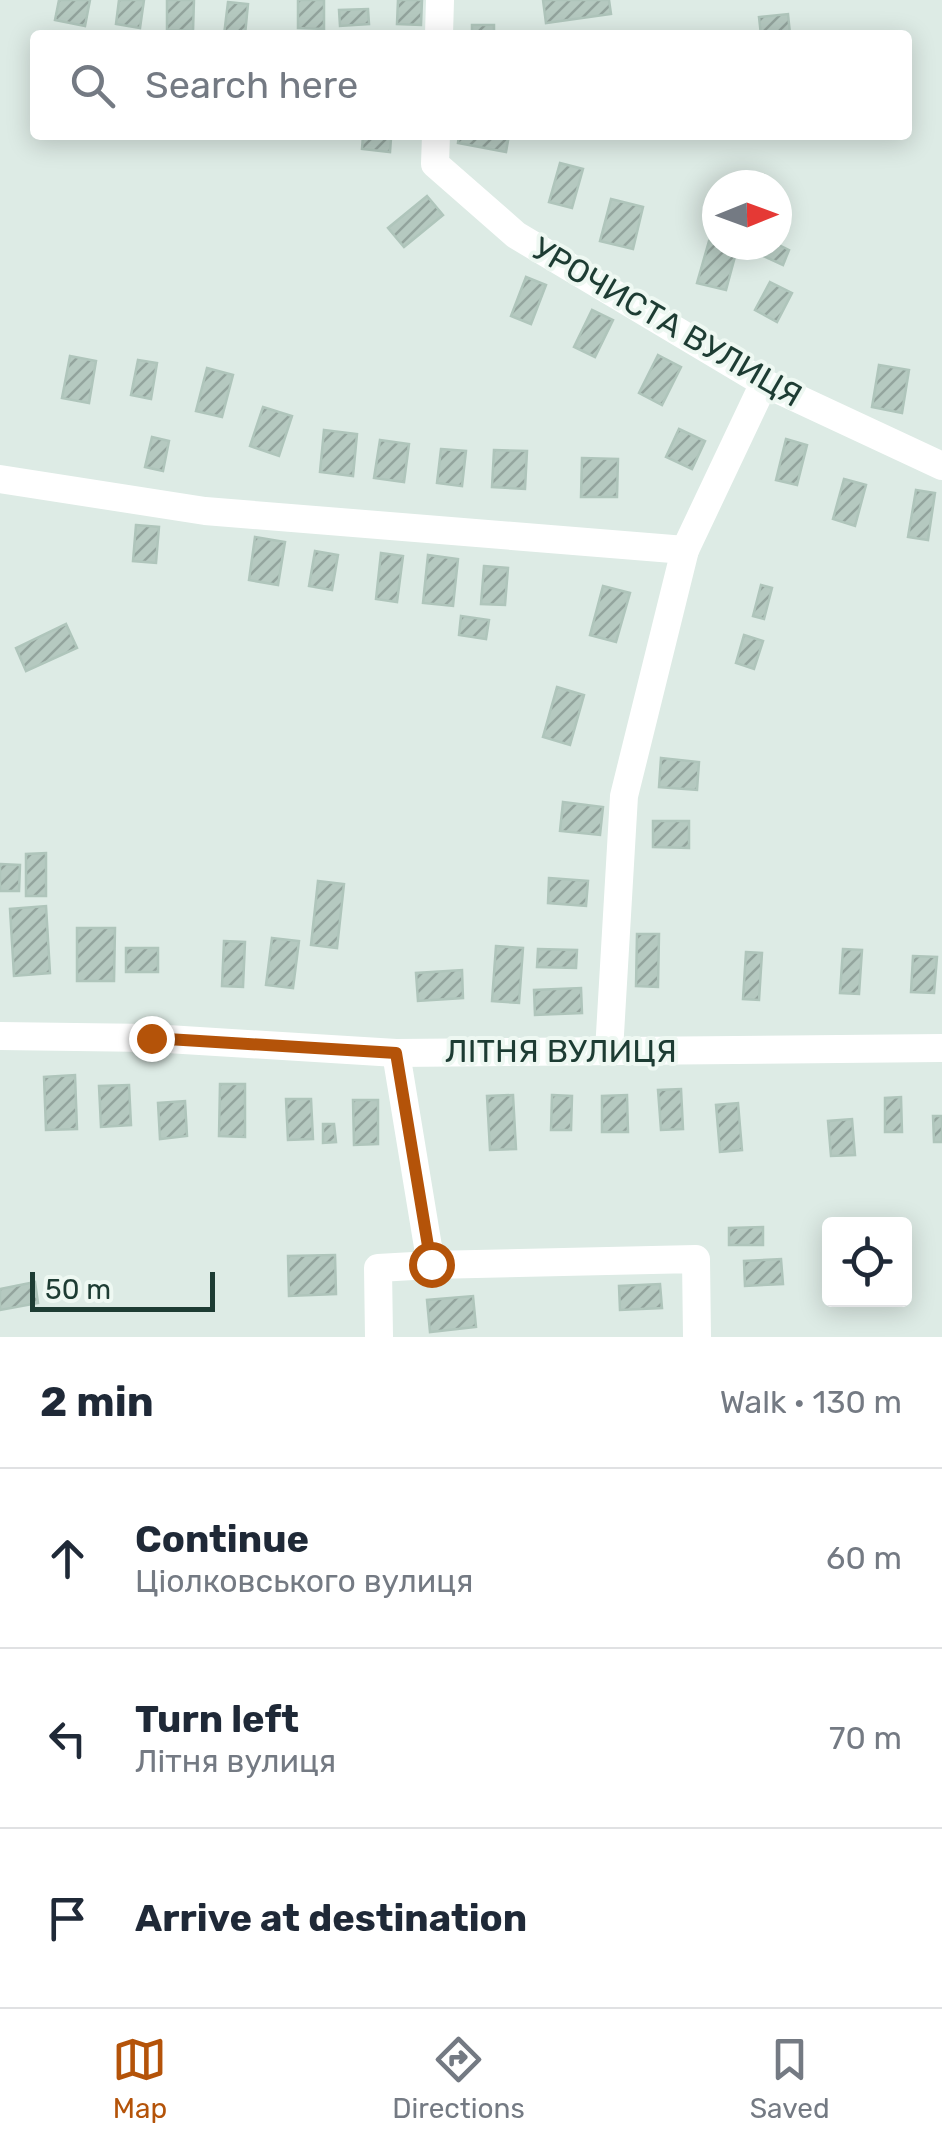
<!DOCTYPE html>
<html lang="en">
<head>
<meta charset="utf-8">
<style>
	body { margin:0; font-family:Rubik,sans-serif; background:#f2f2f3; color:#1f2937 }
	.controls { position:absolute; right:30px; bottom:30px; display:grid; overflow:hidden; border-radius:10px; box-shadow:0 5px 25px #0003 }
	.controls button { width:90px; height:90px; display:grid; place-items:center; padding:0; border:0; border-bottom:2px solid #e0e1e3; background:#fff; color:#1f2937; font:50px sans-serif }
	.compass { position:absolute; left:702px; top:170px; width:90px; height:90px; border-radius:50%; background:#fff; box-shadow:0 5px 25px #0003; rotate:89deg }
	.scale { position:absolute; left:30px; bottom:25px; width:185px; box-sizing:border-box; padding-left:10px; border:5px solid #1d3c33; border-top:0; font-size:28px; line-height:35px; white-space:nowrap; color:#1d3c33; -webkit-text-stroke:8px #eef8f2; paint-order:stroke }
	.stop { position:absolute; width:30px; height:30px; margin:-22px; border:8px solid #b45309; border-radius:50%; background:#fff }
	.stop.end { background:#b45309; border-color:#fff; box-shadow:0 2px 10px #0008 }
	.list { margin:0; padding:0; list-style:none }
	h2 { display:flex; justify-content:space-between; align-items:center; height:130px; margin:0; padding:0 40px; font-size:42px }
	h2 small { font-size:32px; font-weight:400; color:#747a83 }
	.list li { display:grid; grid-template-columns:65px 1fr auto; gap:30px; align-items:center; box-sizing:border-box; height:180px; padding:0 40px; border-top:2px solid #e0e1e3 }
	.list b { display:block; font-size:38px; white-space:nowrap }
	.list p { margin:0; font-size:32px; white-space:nowrap; color:#747a83 }
	.list em { font-size:32px; font-style:normal; color:#747a83 }
	.icon { flex:none; width:55px; height:55px; fill:none; stroke:currentColor; stroke-width:2; stroke-linecap:round; stroke-linejoin:round }
	.map { position:relative; flex:none; width:942px; height:1337px; overflow:hidden }
	.search { position:absolute; background:#fff; box-shadow:0 5px 25px #0003; left:30px; right:30px; top:30px; height:110px; display:flex; align-items:center; gap:25px; box-sizing:border-box; padding:0 35px; border-radius:10px; color:#747a83; font-size:38px }
	.sheet { height:670px; background:#fff }
	nav { display:flex; justify-content:space-around; align-items:center; box-sizing:border-box; height:140px; border-top:2px solid #e0e1e3; background:#fff; font-size:28px; color:#747a83 }
	nav a { display:grid; justify-items:center; gap:5px }
	nav .on { color:#b45309 }
	.map>svg:first-child { display:block }
</style>
</head>
<body>
<div class="map">
<svg width="942" height="1337" viewBox="0 0 942 1337">
	<defs>
		<pattern id="building-hatch" width="6" height="6" patternUnits="userSpaceOnUse" patternTransform="scale(2.5)"><rect width="6" height="6" fill="#b5c9c0"/><path d="M-1 1l2-2M0 6l6-6M5 7l2-2" fill="none" stroke="#93a49d"/></pattern>
	</defs>
	<rect width="100%" height="100%" fill="#ddebe5"/>
	<g fill="url(#building-hatch)" stroke="#afc5bb" stroke-width="2.5">
		<polygon points="59,0 90,0 85,26 55,20"/>
		<polygon points="119,0 144,0 140,28 116,24"/>
		<polygon points="167,0 194,0 193,31 167,30"/>
		<polygon points="298,0 324,0 324,29 298,28"/>
		<polygon points="398,0 422,0 421,25 397,24"/>
		<polygon points="543,0 609,0 611,14 546,23"/>
		<polygon points="228,2 248,4 245,35 224,35"/>
		<polygon points="368,9 369,24 340,26 339,10"/>
		<polygon points="788,14 790,34 761,35 759,17"/>
		<rect x="472" y="25" width="22" height="10"/>
		<polygon points="363,135 391,138 390,152 362,149"/>
		<polygon points="459,135 509,135 506,152 458,143"/>
		<polygon points="560,163 583,169 572,208 549,202"/>
		<polygon points="427,196 443,215 404,247 388,228"/>
		<polygon points="611,199 643,207 633,249 600,241"/>
		<polygon points="709,241 737,249 726,290 697,283"/>
		<polygon points="777,244 789,250 783,265 759,254 763,245"/>
		<polygon points="526,277 546,285 531,324 511,316"/>
		<polygon points="770,282 792,293 777,322 755,310"/>
		<polygon points="592,310 613,320 595,357 574,347"/>
		<polygon points="658,355 681,367 662,405 639,393"/>
		<polygon points="70,356 96,361 89,403 62,398"/>
		<polygon points="138,360 157,363 151,399 131,395"/>
		<polygon points="879,365 909,370 902,413 872,407"/>
		<polygon points="207,368 233,375 222,417 196,411"/>
		<polygon points="263,407 292,416 279,456 250,446"/>
		<polygon points="679,429 705,441 692,469 666,457"/>
		<polygon points="324,430 357,434 353,476 320,472"/>
		<polygon points="152,437 169,441 163,471 145,467"/>
		<polygon points="786,439 807,445 797,485 776,480"/>
		<polygon points="380,440 409,444 404,482 374,478"/>
		<polygon points="441,449 466,451 462,486 437,483"/>
		<polygon points="494,450 527,451 525,489 492,487"/>
		<polygon points="582,458 618,459 617,497 581,497"/>
		<polygon points="844,479 866,485 855,526 833,519"/>
		<polygon points="916,490 935,493 928,540 908,537"/>
		<polygon points="136,525 159,527 156,563 133,561"/>
		<polygon points="255,537 285,542 278,585 249,580"/>
		<polygon points="315,551 338,555 332,590 309,586"/>
		<polygon points="381,553 403,556 397,602 376,599"/>
		<polygon points="428,555 458,559 453,606 423,603"/>
		<polygon points="484,566 508,568 505,605 481,604"/>
		<polygon points="761,585 772,588 764,619 753,616"/>
		<polygon points="603,586 630,593 616,642 590,635"/>
		<polygon points="461,616 489,620 486,639 459,635"/>
		<polygon points="66,624 77,648 26,671 16,648"/>
		<polygon points="744,635 763,641 754,669 736,663"/>
		<polygon points="557,687 584,695 570,745 543,737"/>
		<polygon points="661,758 699,762 697,790 659,787"/>
		<polygon points="563,802 603,807 600,835 560,831"/>
		<polygon points="653,821 689,821 689,848 653,847"/>
		<polygon points="46,853 46,896 26,896 26,854"/>
		<polygon points="0,864 20,865 19,891 0,891"/>
		<polygon points="549,878 588,881 586,906 548,903"/>
		<polygon points="318,881 344,884 337,948 311,945"/>
		<polygon points="46,906 50,973 14,976 10,909"/>
		<polygon points="77,928 115,928 114,981 77,981"/>
		<polygon points="637,934 659,934 658,987 636,986"/>
		<polygon points="272,938 299,941 293,988 266,985"/>
		<polygon points="224,941 245,942 243,987 222,986"/>
		<polygon points="496,946 523,948 519,1003 492,1001"/>
		<rect x="126" y="948" width="32" height="24"/>
		<polygon points="538,949 577,950 576,968 537,967"/>
		<polygon points="843,949 862,950 859,994 840,993"/>
		<polygon points="746,952 762,953 759,1000 743,999"/>
		<polygon points="913,956 937,957 934,993 911,992"/>
		<polygon points="462,970 463,998 418,1001 416,973"/>
		<polygon points="581,988 582,1013 535,1015 534,990"/>
		<polygon points="75,1075 77,1129 46,1130 44,1077"/>
		<polygon points="220,1084 245,1084 245,1137 219,1136"/>
		<polygon points="129,1085 131,1125 101,1127 99,1086"/>
		<polygon points="681,1089 683,1129 661,1130 658,1090"/>
		<polygon points="513,1095 516,1149 490,1150 487,1096"/>
		<polygon points="552,1095 572,1096 571,1130 551,1130"/>
		<polygon points="627,1095 628,1132 602,1132 602,1096"/>
		<polygon points="901,1097 902,1132 885,1132 885,1098"/>
		<polygon points="286,1099 311,1099 313,1139 288,1140"/>
		<polygon points="353,1100 378,1100 378,1144 354,1145"/>
		<polygon points="185,1101 187,1136 160,1139 158,1103"/>
		<polygon points="738,1103 742,1150 720,1152 716,1105"/>
		<polygon points="933,1116 942,1116 942,1142 934,1142"/>
		<polygon points="852,1119 855,1155 831,1156 828,1121"/>
		<polygon points="323,1124 334,1124 336,1142 323,1143"/>
		<polygon points="763,1227 763,1245 729,1245 729,1228"/>
		<polygon points="335,1255 336,1294 289,1296 288,1256"/>
		<polygon points="781,1259 783,1284 745,1286 744,1261"/>
		<polygon points="35,1282 38,1303 0,1310 0,1289"/>
		<polygon points="660,1284 662,1308 620,1310 619,1286"/>
		<polygon points="473,1296 476,1327 430,1332 427,1300"/>
	</g>
	<g fill="none" stroke-linecap="round" stroke-linejoin="round">
		<g stroke="#fff" stroke-width="28">
			<polyline points="439,35 440,0"/>
			<polyline points="436,135 435,164 516,235 764,383 942,466"/>
			<polyline points="0,479 205,511 685,550"/>
			<polyline points="0,1036 151,1038 396,1053 942,1048"/>
			<polyline points="609,1051 624,796 685,550 764,383"/>
			<polyline points="396,1053 431,1265 696,1259 697,1337"/>
			<polyline points="379,1337 378,1268 431,1265"/>
		</g>
	</g>
	<g fill="none" stroke-linecap="round" stroke-linejoin="round">
		<polyline stroke="#b45309" stroke-width="12" points="151,1038 396,1053 431,1264"/>
	</g>
	<g text-anchor="middle" stroke-width="8" stroke-linejoin="round" paint-order="stroke">
		<g font-size="32" fill="#1d3c33" stroke="#eef8f2">
			<text transform="translate(667 322) rotate(30)" y="11">УРОЧИСТА ВУЛИЦЯ</text>
			<text x="561" y="1062">ЛІТНЯ ВУЛИЦЯ</text>
		</g>
	</g>
</svg>
<div class="controls">
<button><svg class="icon" aria-label="locate" viewBox="0 0 24 24"><circle cx="12" cy="12" r="6"/><path d="M12 2v4M12 18v4M2 12h4M18 12h4"/></svg></button>
</div>
<svg class="compass" viewBox="-18 -18 36 36"><path d="M0-13l5 13h-10z" fill="#e53935"/><path d="M0 13l5-13h-10z" fill="#747a83"/></svg>
<div class="scale">50 m</div>
<div class="stop" style="left:431px;top:1264px"></div>
<div class="stop end" style="left:151px;top:1038px"></div>
<div class="search"><svg class="icon" aria-label="search" viewBox="0 0 24 24"><circle cx="10" cy="10" r="6"/><path d="M15 15l6 6"/></svg>Search here</div>
</div>
<section class="sheet">
<h2>2 min<small>Walk · 130 m</small></h2>
<ul class="list">
<li><svg class="icon" aria-label="ahead" viewBox="0 0 24 24"><path d="M12 20V5M6 11l6-6 6 6"/></svg><div><b>Continue</b><p>Ціолковського вулиця</p></div><em>60 m</em></li>
<li><svg class="icon" aria-label="left" viewBox="0 0 24 24"><path d="M17 20v-9H6M10 6l-5 5 5 5"/></svg><div><b>Turn left</b><p>Літня вулиця</p></div><em>70 m</em></li>
<li><svg class="icon" aria-label="arrive" viewBox="0 0 24 24"><path d="M6 21V4h12l-3 4 3 4H6"/></svg><div><b>Arrive at destination</b></div></li>
</ul>
</section>
<nav>
<a class="on"><svg class="icon" aria-label="map" viewBox="0 0 24 24"><path d="M3 6l6-2 6 2 6-2v14l-6 2-6-2-6 2zM9 4v14M15 6v14"/></svg>Map</a>
<a><svg class="icon" aria-label="directions" viewBox="0 0 24 24"><path d="M12 3l9 9-9 9-9-9zM9 14v-3h6M13 9l2 2-2 2"/></svg>Directions</a>
<a><svg class="icon" aria-label="saved" viewBox="0 0 24 24"><path d="M7 4h10v16l-5-4-5 4z"/></svg>Saved</a>
</nav>
</body>
</html>
